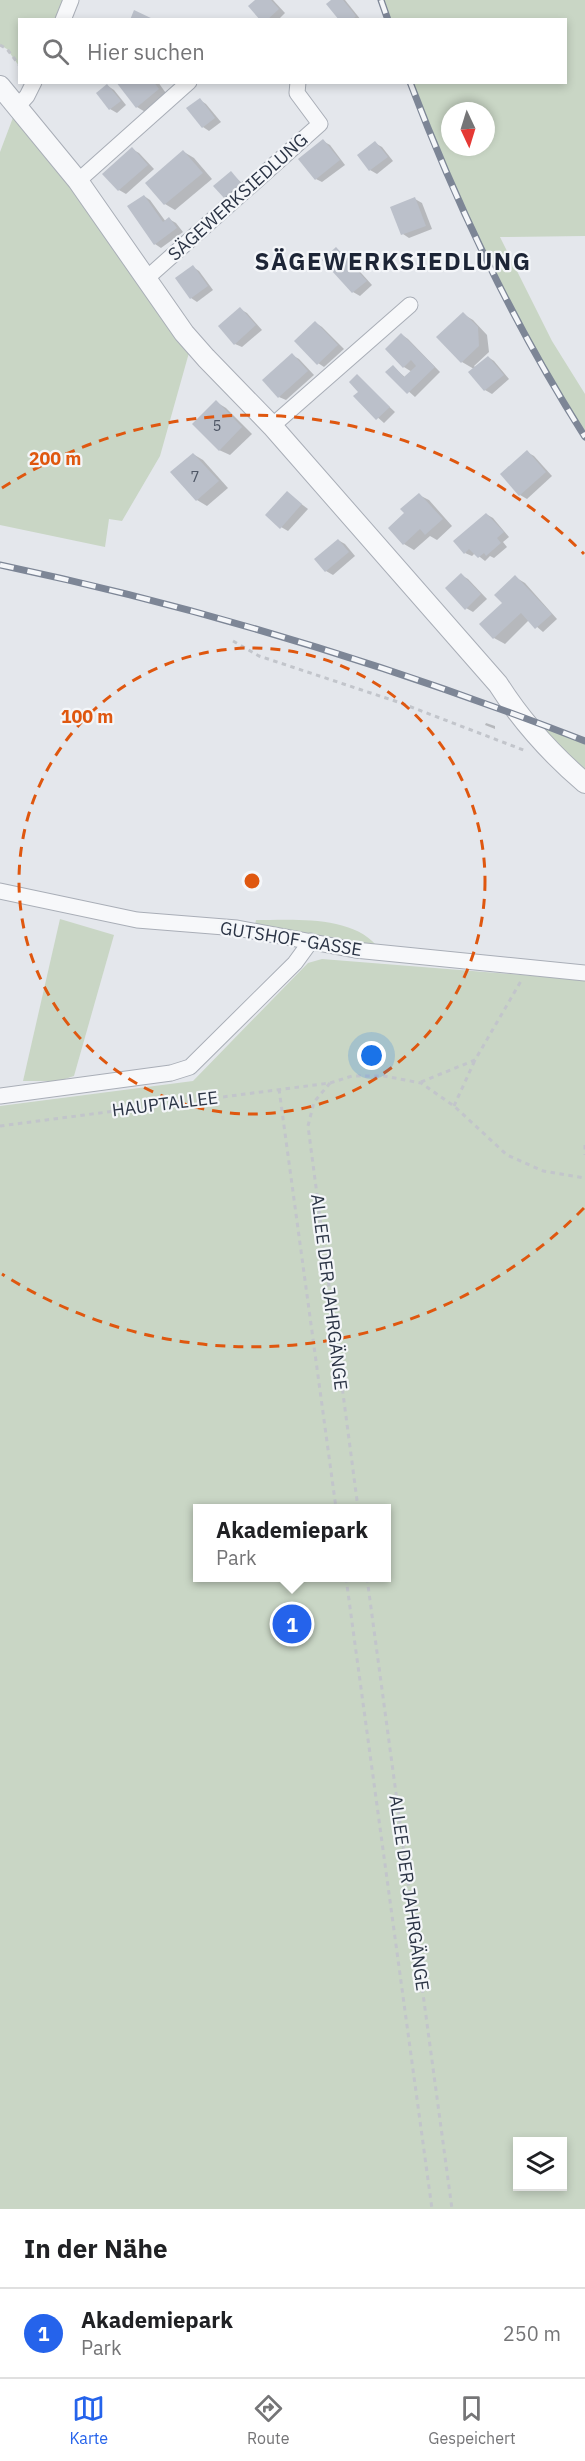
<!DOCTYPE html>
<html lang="de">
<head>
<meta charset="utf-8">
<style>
	body { margin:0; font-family:"IBM Plex Sans",sans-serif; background:#f2f2f2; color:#202124 }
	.controls { position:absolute; right:18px; bottom:18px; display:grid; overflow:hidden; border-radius:0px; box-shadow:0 3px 9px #0003 }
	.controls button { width:54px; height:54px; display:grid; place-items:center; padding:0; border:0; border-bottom:2px solid #e0e0e0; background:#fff; color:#202124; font:30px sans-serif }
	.compass { position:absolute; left:441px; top:102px; width:54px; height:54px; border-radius:50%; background:#fff; box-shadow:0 3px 9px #0003; rotate:176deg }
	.you { position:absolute; left:372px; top:1056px; width:21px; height:21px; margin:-15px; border:4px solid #fff; border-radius:50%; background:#1a73e8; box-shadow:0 0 0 9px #1a73e833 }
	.badge { display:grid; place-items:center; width:39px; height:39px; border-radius:50%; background:#2563eb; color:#fff; font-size:20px; font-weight:700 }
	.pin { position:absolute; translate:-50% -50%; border:3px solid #fff; box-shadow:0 2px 6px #0006 }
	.popup { position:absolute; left:193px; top:1504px; width:198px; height:78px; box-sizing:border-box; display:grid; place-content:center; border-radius:0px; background:#fff; filter:drop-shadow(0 2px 4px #0005); font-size:20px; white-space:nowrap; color:#757577 }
	.popup b { font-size:22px; color:#202124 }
	.popup::after { content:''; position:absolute; left:50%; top:100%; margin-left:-12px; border:12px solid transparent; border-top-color:#fff }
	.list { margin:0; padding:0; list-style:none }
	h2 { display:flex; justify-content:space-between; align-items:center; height:78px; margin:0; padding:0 24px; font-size:26px }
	h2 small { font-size:20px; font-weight:400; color:#757577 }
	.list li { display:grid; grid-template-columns:39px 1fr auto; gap:18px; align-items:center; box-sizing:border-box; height:90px; padding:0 24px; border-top:2px solid #e0e0e0 }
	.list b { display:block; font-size:22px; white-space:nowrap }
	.list p { margin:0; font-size:20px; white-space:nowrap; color:#757577 }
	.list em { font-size:20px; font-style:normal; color:#757577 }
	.icon { flex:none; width:33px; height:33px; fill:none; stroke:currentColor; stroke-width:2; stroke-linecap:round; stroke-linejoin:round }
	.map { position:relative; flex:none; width:585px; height:2209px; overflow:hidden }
	.search { position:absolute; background:#fff; box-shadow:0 3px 9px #0003; left:18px; right:18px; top:18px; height:66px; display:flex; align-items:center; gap:15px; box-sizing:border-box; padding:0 21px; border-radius:0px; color:#757577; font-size:22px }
	.sheet { height:168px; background:#fff }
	nav { display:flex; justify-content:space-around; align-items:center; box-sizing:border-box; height:84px; border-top:2px solid #e0e0e0; background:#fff; font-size:16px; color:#757577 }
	nav a { display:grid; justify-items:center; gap:3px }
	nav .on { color:#2563eb }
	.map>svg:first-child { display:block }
</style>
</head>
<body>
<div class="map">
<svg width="585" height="2209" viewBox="0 0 585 2209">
	<rect width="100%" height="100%" fill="#e4e7ec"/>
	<g fill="#c9d6c5" fill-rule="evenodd">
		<polygon points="0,0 71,0 63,19 20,20 19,66 7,49 0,45"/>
		<path d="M381,0h204v236l-85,1 52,104 33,53v43c-71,-112 -128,-231 -175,-354l156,-1v-62l-178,-1zM450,111h36v36h-36z"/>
		<polygon points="17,107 192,342 160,456 122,521 109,519 105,547 0,525 0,152"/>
		<polygon points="519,716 585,741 585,783"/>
		<polygon points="60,919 114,935 74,1076 59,1081 23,1081"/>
		<path d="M256,920c36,0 94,-5 120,25l-121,-20z"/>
		<path d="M322,959l263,21v1229h-585v-1103l193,-25 115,-118zM198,1508h188v70h-188zM518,2142h44v44h-44z"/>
	</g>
	<g fill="#0003">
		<polygon points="258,0 273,0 285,13 278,20 262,20"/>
		<polygon points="334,0 345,0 361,20 341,20"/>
		<polygon points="118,82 158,82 168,96 147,113 137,107"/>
		<polygon points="108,86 114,90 126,105 117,113 110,109"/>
		<polygon points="200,100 206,104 221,122 209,131 203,127"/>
		<polygon points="323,141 330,145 345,165 322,182 316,179"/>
		<polygon points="375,143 382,147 393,161 377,174 370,170"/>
		<polygon points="132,149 139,153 154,169 126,194 119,190 104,174"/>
		<polygon points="184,152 194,158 212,179 175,210 165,204 147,183"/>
		<polygon points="231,173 247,188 231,201 225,197"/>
		<polygon points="144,196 150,200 166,222 169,219 176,223 183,232 161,248 155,244"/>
		<polygon points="415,199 422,203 432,229 409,238 403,234"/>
		<polygon points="336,249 343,253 372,285 360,296 353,292 324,260"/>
		<polygon points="193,267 199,271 213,290 197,302 191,298"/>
		<polygon points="240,309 247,313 262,330 242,347 235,344"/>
		<polygon points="463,314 473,320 487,335 489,352 474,366 476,368 488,357 494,361 509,379 492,394 485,390 474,369 462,362"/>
		<polygon points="316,323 322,327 344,349 324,367 318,363"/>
		<polygon points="402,335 408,339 440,372 415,397 387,372 393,367 406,378 412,372 404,367"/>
		<polygon points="292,355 299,359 314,375 286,400 279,397"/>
		<polygon points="357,376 395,412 384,423 355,397 360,392"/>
		<polygon points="216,402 226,408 252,434 230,455 219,450"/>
		<polygon points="527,452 534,456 552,476 527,499 520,495"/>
		<polygon points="193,454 203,460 228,488 207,506 197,500 173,472"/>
		<polygon points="287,493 308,509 288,531 281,527"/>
		<polygon points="419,495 429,500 452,526 437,540 430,536 414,550 404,544 406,513"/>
		<polygon points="486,514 493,518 509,537 503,542 507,547 494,558 490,556 485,561 475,553 472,556 465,553"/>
		<polygon points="338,540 345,544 355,556 333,575 326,571 316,559"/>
		<polygon points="461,575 468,579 487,599 473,612 466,608"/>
		<polygon points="515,577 525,583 557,619 543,632 529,620 505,644 494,638 482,624 504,603"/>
		<polygon points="486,723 495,726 495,729 485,725"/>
	</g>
	<g fill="#bbc0ca">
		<polygon points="255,0 271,0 279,9 267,20 260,20 248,6"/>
		<polygon points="331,0 343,0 356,16 352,20 339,20 326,4"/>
		<polygon points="134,10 155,20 130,20"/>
		<polygon points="116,82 154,82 159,89 136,108"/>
		<polygon points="107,84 121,101 109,110 96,93"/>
		<polygon points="200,98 215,118 202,128 186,108"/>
		<polygon points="323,139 340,160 315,180 298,159"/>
		<polygon points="375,141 388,157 369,171 357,155"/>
		<polygon points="132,147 148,165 118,191 102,174"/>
		<polygon points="183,150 203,173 164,205 145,183"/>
		<polygon points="231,171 241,183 224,198 213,186"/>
		<polygon points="144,195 163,222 169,217 177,228 154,245 127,206"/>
		<polygon points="415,197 426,226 401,235 390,207"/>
		<polygon points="336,247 367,281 352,293 322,260"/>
		<polygon points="193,265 208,286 190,299 175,278"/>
		<polygon points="240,307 256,325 234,345 218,326"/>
		<polygon points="463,312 478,327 479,346 461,363 436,337"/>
		<polygon points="315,321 338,345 317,365 294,341"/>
		<polygon points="401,333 435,367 407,394 385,372 393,365 404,377 416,366 411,360 403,368 385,349"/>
		<polygon points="292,353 308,371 278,398 262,380"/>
		<polygon points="488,356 504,375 484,391 468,372"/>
		<polygon points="357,374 390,407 376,420 353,396 358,392 349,382"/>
		<polygon points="216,400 242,427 219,451 192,424"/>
		<polygon points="527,450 546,472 519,496 500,474"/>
		<polygon points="193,453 219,481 196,501 170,472"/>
		<polygon points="287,491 302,504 280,529 265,515"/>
		<polygon points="419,493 443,519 425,535 420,529 403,545 388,528 404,513 400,509"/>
		<polygon points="486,513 504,532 497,538 501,543 486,556 484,553 478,558 469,549 464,554 453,541"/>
		<polygon points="338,539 349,552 325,572 314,559"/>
		<polygon points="461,573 481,594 465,610 445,588"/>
		<polygon points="515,575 552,614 535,629 521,613 493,639 479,624 502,603 494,595"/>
	</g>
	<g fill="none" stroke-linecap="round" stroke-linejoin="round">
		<defs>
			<g id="minor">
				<polyline points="63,20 71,0"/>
				<polyline points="17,107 27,96 34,82"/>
				<polyline points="78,181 189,82"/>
				<polyline points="147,278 320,124 297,93 298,82"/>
				<polyline points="272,426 410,305"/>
				<polyline points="0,891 137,920 237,928 355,950 585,973"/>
				<polyline points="0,1096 171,1073 190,1067 295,963 311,941"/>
			</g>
			<path id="tertiary" d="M0,86l78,95 106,152 22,25 66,68 226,258c24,38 52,69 87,99"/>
		</defs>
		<use href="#minor" stroke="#a9aeb7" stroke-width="17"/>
		<use href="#tertiary" stroke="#a9aeb7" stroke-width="22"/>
		<g stroke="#c2c5cb" stroke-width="3" stroke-dasharray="4.5 4.5" stroke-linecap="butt">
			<polyline points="0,45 7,49 20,66"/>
			<polyline points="233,641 259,656 398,702 526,751"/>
			<polyline points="421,1082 475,1060 521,981"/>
			<polyline points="330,1083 314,1102 308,1126 358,1508"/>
			<polyline points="279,1089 336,1508"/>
			<polyline points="454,1106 475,1060"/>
			<polyline points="0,1126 330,1083 352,1076 384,1076 421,1083 454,1106 507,1155 543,1171 585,1178"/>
			<polyline points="585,1145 585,1155"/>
			<polyline points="346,1578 432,2209"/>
			<polyline points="367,1578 452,2209"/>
		</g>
		<use href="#minor" stroke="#f7f8fa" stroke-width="15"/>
		<use href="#tertiary" stroke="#f7f8fa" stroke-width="20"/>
		<defs>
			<g id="rail">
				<polyline points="381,0 388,20"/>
				<path d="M410,82c47,124 104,243 175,355"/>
				<path d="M0,565c200,42 395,102 585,176"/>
			</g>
		</defs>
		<use href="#rail" stroke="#7d8696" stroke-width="7"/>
		<use href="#rail" stroke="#f4f6f9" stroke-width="4.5" stroke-dasharray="14" stroke-linecap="butt"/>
	</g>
	<g fill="none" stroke="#df570f" stroke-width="3" stroke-dasharray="10 8">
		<circle cx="252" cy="881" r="233"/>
		<path d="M584 1208A466 466 0 0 1 2 1274M2 488A466 466 0 0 1 584 554"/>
	</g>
	<g text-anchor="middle" stroke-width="4.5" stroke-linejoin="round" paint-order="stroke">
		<g font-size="15" fill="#4f5766">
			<text x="217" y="431">5</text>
			<text x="195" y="482">7</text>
		</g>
		<g font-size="18" fill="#2b3445" stroke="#f4f6f9">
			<text transform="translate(238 197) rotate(-42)" y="6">SÄGEWERKSIEDLUNG</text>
			<text transform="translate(291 939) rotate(9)" y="6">GUTSHOF-GASSE</text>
			<text transform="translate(165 1104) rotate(-7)" y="6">HAUPTALLEE</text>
			<text transform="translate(329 1292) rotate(83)" y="6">ALLEE DER JAHRGÄNGE</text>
			<text transform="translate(409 1893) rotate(82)" y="6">ALLEE DER JAHRGÄNGE</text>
		</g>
		<g font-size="24" font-weight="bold" letter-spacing="1.5" fill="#1d2536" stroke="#f4f6f9">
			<text x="393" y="270">SÄGEWERKSIEDLUNG</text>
		</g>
	</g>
	<circle cx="252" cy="881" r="9" fill="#df570f" stroke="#f4f6f9" stroke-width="3"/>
	<g font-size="18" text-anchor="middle" font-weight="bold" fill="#df570f" stroke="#f4f6f9" stroke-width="4.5" stroke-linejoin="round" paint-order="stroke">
		<text x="55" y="465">200 m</text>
		<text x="87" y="723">100 m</text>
	</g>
</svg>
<div class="controls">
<button><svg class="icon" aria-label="layers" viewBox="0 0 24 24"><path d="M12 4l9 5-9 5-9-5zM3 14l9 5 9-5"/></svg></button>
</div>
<svg class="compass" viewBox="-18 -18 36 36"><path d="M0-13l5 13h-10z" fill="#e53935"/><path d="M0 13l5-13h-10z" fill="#757577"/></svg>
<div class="you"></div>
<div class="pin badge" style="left:292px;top:1624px">1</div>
<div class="popup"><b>Akademiepark</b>Park</div>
<div class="search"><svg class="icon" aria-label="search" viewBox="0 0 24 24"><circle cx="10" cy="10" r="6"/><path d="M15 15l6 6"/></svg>Hier suchen</div>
</div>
<section class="sheet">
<h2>In der Nähe<small></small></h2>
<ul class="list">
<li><span class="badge">1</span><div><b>Akademiepark</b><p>Park</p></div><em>250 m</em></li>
</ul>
</section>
<nav>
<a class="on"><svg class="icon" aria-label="map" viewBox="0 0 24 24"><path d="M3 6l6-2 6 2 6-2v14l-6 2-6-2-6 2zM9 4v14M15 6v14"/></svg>Karte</a>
<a><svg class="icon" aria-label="directions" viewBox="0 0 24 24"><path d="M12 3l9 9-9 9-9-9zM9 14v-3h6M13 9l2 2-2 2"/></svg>Route</a>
<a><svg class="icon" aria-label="saved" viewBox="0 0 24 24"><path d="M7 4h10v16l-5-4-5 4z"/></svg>Gespeichert</a>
</nav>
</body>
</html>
